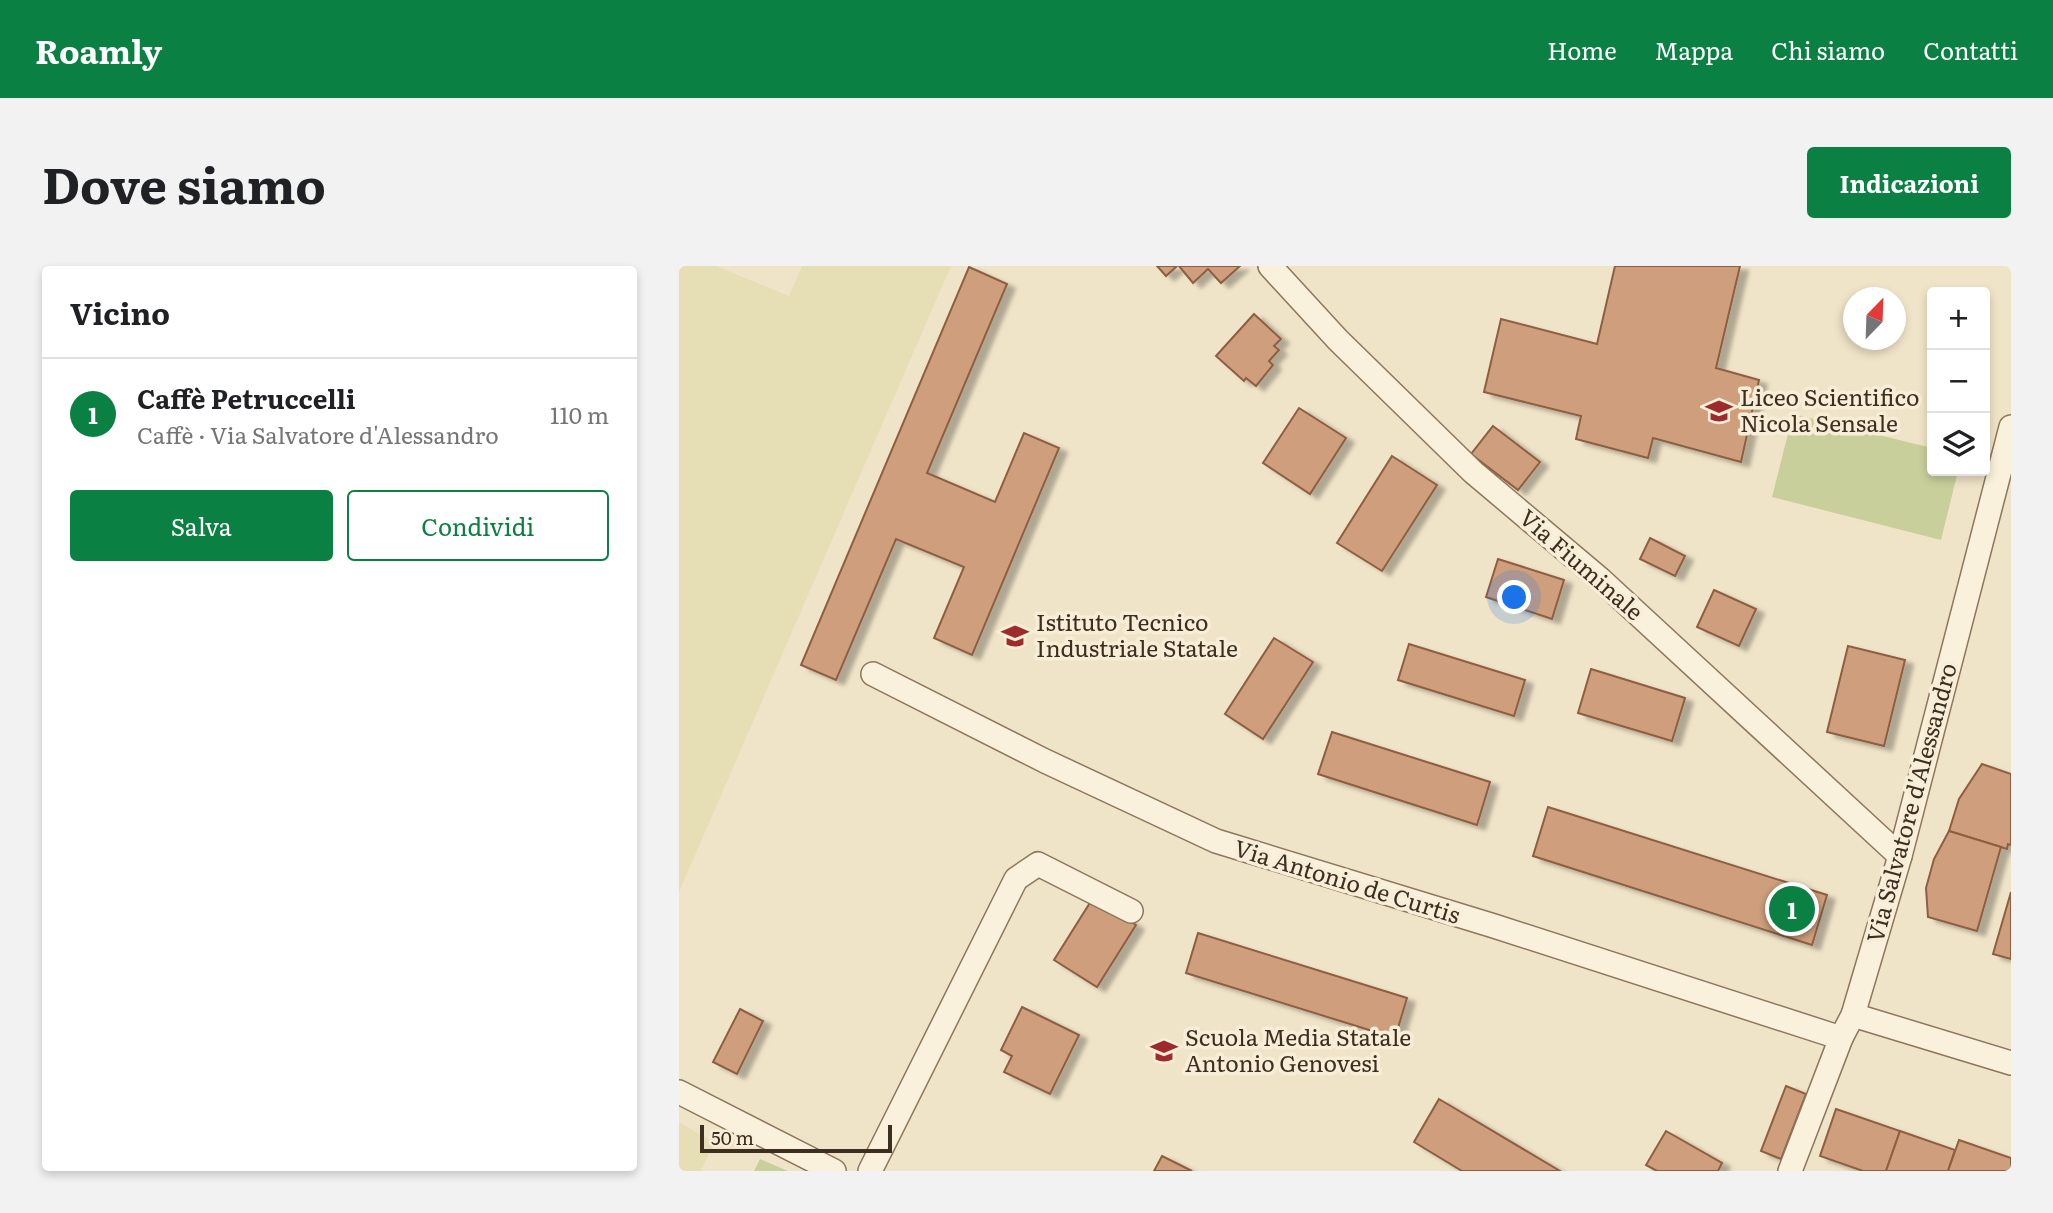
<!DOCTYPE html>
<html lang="it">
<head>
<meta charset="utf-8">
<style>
	body { margin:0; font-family:Literata,serif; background:#f2f2f2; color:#202124 }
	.controls { position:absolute; right:21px; top:21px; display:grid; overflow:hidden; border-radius:7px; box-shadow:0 4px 10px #0003 }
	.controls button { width:63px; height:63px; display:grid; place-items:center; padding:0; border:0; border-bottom:2px solid #e0e0e0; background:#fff; color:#202124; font:35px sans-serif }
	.compass { position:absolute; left:1164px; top:21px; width:63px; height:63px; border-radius:50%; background:#fff; box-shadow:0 4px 10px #0003; rotate:23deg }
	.scale { position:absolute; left:21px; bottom:18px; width:192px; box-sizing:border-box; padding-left:7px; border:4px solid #3d2e20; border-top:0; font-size:19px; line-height:24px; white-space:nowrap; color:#3d2e20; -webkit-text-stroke:5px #f7eed8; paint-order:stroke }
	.you { position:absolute; left:836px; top:332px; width:24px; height:24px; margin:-18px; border:5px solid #fff; border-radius:50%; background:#1a73e8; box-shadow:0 0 0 10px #1a73e833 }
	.badge { display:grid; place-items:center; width:46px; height:46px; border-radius:50%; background:#0b8043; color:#fff; font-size:23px; font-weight:700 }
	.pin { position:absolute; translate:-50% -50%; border:4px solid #fff; box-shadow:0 2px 7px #0006 }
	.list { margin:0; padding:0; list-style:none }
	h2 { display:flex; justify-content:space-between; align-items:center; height:91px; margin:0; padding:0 28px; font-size:30px }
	h2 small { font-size:23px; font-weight:400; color:#757577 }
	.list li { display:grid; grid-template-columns:46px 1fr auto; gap:21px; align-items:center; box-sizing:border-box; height:112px; padding:0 28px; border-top:2px solid #e0e0e0 }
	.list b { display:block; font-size:26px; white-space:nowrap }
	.list p { margin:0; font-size:23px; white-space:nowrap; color:#757577 }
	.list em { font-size:23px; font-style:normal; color:#757577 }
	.actions { display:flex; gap:14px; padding:21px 28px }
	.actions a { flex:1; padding:16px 0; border:2px solid #0b8043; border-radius:7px; text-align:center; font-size:24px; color:#0b8043 }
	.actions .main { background:#0b8043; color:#fff }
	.icon { flex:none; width:38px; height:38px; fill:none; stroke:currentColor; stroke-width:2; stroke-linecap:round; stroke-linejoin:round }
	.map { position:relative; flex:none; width:1332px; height:905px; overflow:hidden; border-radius:7px }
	header { display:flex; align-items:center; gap:42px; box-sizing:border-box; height:98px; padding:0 35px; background:#0b8043; color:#fff }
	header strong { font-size:33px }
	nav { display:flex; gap:38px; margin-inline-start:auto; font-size:24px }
	.intro { display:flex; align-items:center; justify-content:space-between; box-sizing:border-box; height:168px; padding:0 42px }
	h1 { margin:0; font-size:49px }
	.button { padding:18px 32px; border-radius:7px; background:#0b8043; color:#fff; font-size:24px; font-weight:700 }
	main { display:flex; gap:42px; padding:0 42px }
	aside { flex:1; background:#fff; border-radius:7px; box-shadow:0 4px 10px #0003 }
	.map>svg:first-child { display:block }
</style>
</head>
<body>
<header>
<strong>Roamly</strong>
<nav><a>Home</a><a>Mappa</a><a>Chi siamo</a><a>Contatti</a></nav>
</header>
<div class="intro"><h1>Dove siamo</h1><a class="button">Indicazioni</a></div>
<main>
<aside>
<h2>Vicino<small></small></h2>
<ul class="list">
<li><span class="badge">1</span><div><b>Caffè Petruccelli</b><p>Caffè · Via Salvatore d'Alessandro</p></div><em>110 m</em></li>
</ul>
<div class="actions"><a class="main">Salva</a><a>Condividi</a></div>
</aside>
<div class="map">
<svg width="1332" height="905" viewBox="0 0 1332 905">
	<defs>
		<filter id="shadow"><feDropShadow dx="8" dy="4.5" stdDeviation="2" flood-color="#0004"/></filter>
	</defs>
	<rect width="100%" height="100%" fill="#f0e4c8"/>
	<g fill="#e6deb5">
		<polygon points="0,0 37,0 110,30 123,0 272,0 0,626"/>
		<polygon points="0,856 35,877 22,905 0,905"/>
	</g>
	<g fill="#c9cf9b">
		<polygon points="1114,148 1253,182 1253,205 1279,205 1262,274 1093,231"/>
		<polygon points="81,893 109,905 75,905"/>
	</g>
	<g fill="#cf9f7d" stroke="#8d5f41" stroke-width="2" filter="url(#shadow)">
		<polygon points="478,0 498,0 487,10"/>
		<polygon points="500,0 561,0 542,17 529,3 514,17"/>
		<polygon points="936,0 1061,0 1037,102 1080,114 1062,196 974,172 969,192 897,173 902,150 805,126 822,53 918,78"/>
		<polygon points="290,1 328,18 248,207 316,236 345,167 380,182 293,389 255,372 285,301 217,273 157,414 122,399"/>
		<polygon points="575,48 602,73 595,80 600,84 590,95 594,99 577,120 567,112 565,115 537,90"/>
		<polygon points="620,142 667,172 631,228 584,197"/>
		<polygon points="814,160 861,196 839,224 792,188"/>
		<polygon points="713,190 758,219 703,305 658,277"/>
		<polygon points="971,272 1006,290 996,310 961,293"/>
		<polygon points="819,293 885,314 873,353 807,331"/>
		<polygon points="1035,324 1077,343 1060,380 1018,361"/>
		<polygon points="595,372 634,396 584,473 546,448"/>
		<polygon points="730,378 846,414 835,450 719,414"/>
		<polygon points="1169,380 1226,394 1205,480 1148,466"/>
		<polygon points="912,403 1006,432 993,475 899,447"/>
		<polygon points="653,466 811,516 798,559 639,508"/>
		<polygon points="1303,498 1332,508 1332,579 1329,578 1328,583 1270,565 1280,533"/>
		<polygon points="869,541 1148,629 1133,679 854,590"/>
		<polygon points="1270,565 1322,581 1298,665 1249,651 1247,622 1255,593"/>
		<polygon points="1332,626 1332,693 1314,688"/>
		<polygon points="414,632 457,659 418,721 375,694"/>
		<polygon points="519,667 728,732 716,772 507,707"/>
		<polygon points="343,741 400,769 371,828 325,806 333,790 322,784"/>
		<polygon points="61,743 84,755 58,808 34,796"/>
		<polygon points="1107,820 1127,828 1102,893 1082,885"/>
		<polygon points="760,833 881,905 783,905 735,876"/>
		<polygon points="1157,843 1221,865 1207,905 1184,905 1141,890"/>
		<polygon points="987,865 1043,897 1039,905 978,905 967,899"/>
		<polygon points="1221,865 1276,884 1269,905 1207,905"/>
		<polygon points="1280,874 1332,892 1332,905 1269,905"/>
		<polygon points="483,890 513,905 475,905"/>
	</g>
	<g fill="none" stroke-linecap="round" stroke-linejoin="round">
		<defs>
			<g id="street">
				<polyline points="591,0 659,74 794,206 921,313 1221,590"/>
				<polyline points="194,408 366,495 537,575 815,660 1162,772"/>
				<polyline points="1174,749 1332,797"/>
				<polyline points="0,826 155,905"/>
				<polyline points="191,905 337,613 359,598 452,645"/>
				<polyline points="1111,905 1162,772 1174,749 1221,590 1332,161"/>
			</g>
		</defs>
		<use href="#street" stroke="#8d765c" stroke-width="26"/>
		<use href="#street" stroke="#faf1dc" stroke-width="23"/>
	</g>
	<defs>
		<symbol id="school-bare" viewBox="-9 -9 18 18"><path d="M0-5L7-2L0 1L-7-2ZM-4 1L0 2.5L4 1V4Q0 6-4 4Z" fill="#9e2a2b" stroke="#f7eed8" stroke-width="2.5" paint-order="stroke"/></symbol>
	</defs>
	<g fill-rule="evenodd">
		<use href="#school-bare" x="1021" y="126" width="38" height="38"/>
		<use href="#school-bare" x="317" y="351" width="38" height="38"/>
		<use href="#school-bare" x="466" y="766" width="38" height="38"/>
	</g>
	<g text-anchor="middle" stroke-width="7" stroke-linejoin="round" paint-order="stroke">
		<g font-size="23" fill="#3d2e20" stroke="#f7eed8" text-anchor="start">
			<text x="1061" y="140">Liceo Scientifico<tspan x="1061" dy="26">Nicola Sensale</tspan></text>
			<text x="357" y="365">Istituto Tecnico<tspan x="357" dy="26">Industriale Statale</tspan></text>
			<text x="506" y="780">Scuola Media Statale<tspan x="506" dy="26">Antonio Genovesi</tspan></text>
		</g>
		<g font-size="23" fill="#3d2e20" stroke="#f7eed8">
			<text transform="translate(902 299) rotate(41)" y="8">Via Fiuminale</text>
			<text transform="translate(1233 537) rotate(-75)" y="8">Via Salvatore d'Alessandro</text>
			<text transform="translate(668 616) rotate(17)" y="8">Via Antonio de Curtis</text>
		</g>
	</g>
</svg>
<div class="controls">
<button>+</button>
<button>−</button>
<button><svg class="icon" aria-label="layers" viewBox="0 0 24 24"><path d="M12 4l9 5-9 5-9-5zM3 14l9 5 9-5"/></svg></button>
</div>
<svg class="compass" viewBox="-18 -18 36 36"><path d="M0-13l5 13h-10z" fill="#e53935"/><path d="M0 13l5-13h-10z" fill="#757577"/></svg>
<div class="scale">50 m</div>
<div class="you"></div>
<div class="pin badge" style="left:1113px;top:643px">1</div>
</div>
</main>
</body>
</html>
